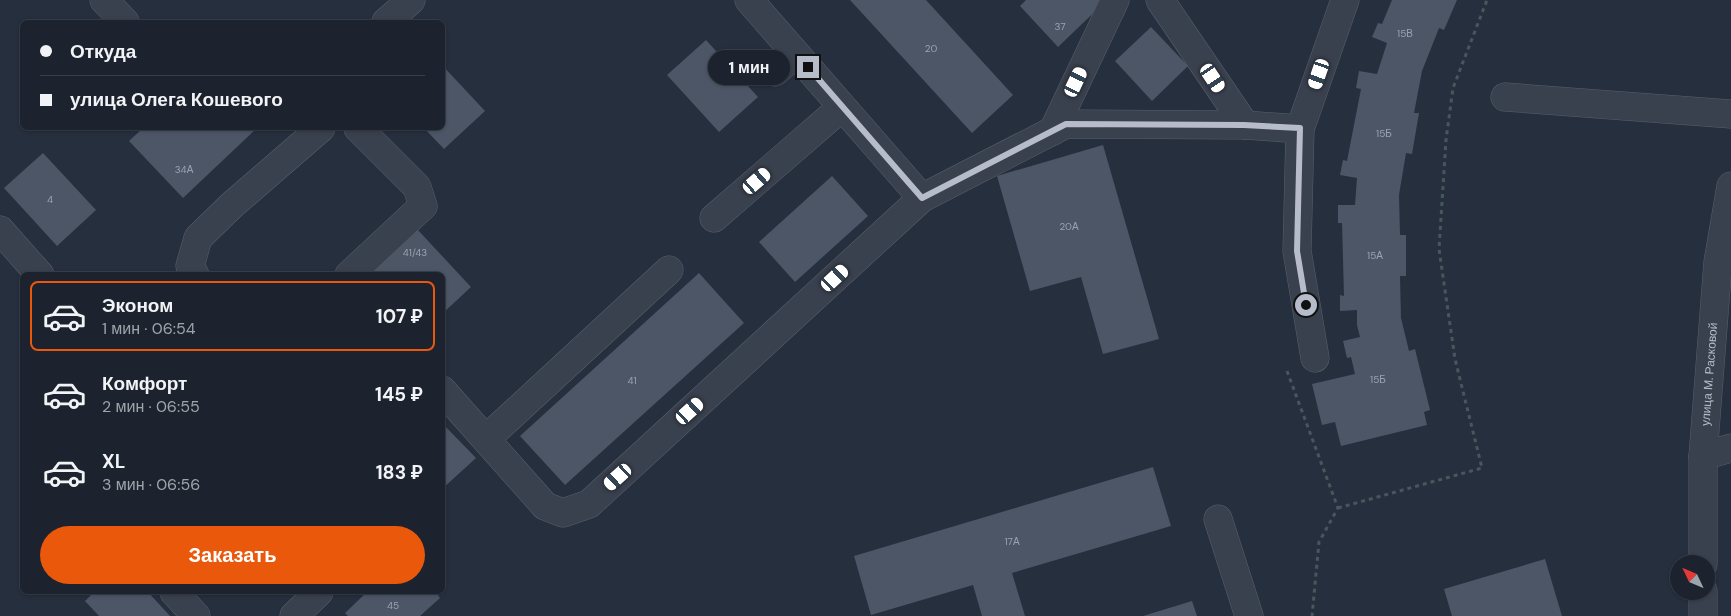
<!DOCTYPE html>
<html lang="ru">
<head>
<meta charset="utf-8">
<style>
  :root { --surface:#1c232e; --page:#292f3a; --text:#f1f3f6; --muted:#a0a4aa; --line:#3a404a; --accent:#ea580c }
  body { margin:0; font-family:"DM Sans",sans-serif; background:var(--page); color:var(--text); height:100vh; display:flex; flex-direction:column; font-size:19px; white-space:nowrap }
  * { box-sizing:border-box; margin:0 }
  p { font-size:16px; color:var(--muted) }
  .icon { flex:none; width:28px; height:28px; fill:none; stroke:currentColor; stroke-width:2; stroke-linecap:round; stroke-linejoin:round }
  .map { position:relative; flex:1; overflow:hidden }
  .drawer { position:absolute; left:20px; top:272px; width:425px; height:322px; display:flex; flex-direction:column; background:var(--surface); border-radius:8px; box-shadow:0 1px 4px #0004,0 0 0 1px var(--line) }
  .drawer>* { flex:none }
  .banner { position:absolute; left:20px; top:20px; width:425px; height:110px; border-radius:8px; box-shadow:0 1px 4px #0004,0 0 0 1px var(--line); display:grid; align-content:center; height:110px; padding:0 20px; background:var(--surface) }
  .needle { width:32px; rotate:314deg }
  .tools { position:absolute; left:1670px; top:555px; display:grid; gap:10px }
  .tools a { display:grid; place-items:center; width:45px; height:45px; border-radius:50%; background:var(--surface); box-shadow:0 1px 4px #0004,0 0 0 1px var(--line); font-size:25px }
  .end { position:absolute; width:22px; height:22px; margin:-11px; border:6px solid #b6bcc9; background:#111; box-shadow:0 0 0 2px #111 }
  .from { border-radius:50% }
  .bubble { position:absolute; height:35px; border-radius:18px; background:var(--surface); box-shadow:0 1px 4px #0004,0 0 0 1px var(--line); font-size:16px; font-weight:700; line-height:35px; text-align:center }
  .car { position:absolute; width:15px; height:30px; margin:-15px -8px; border-radius:6px; box-shadow:0 0 4px 1px #0007; background:linear-gradient(#fff 24%,#345 0 40%,#fff 0 76%,#345 0 86%,#fff 0) }
  .banner b { display:flex; align-items:center; gap:18px; height:48px; font-size:19px }
  .banner b+b { border-top:1px solid var(--line) }
  .banner i { width:12px; height:12px; background:var(--text) }
  ul { padding:9px 0 0; list-style:none }
  li { display:flex; align-items:center; gap:15px; height:70px; margin:0 10px 8px; padding:0 10px; border:2px solid transparent; border-radius:8px }
  li div { flex:1 }
  li b { display:block; font-size:19px }
  li em { font-style:normal; font-weight:700 }
  li.on { border-color:var(--accent) }
  li>.icon { width:45px; height:45px; stroke-width:1.5 }
  .button { display:flex; gap:10px; margin-top:auto; padding:10px 20px }
  .button a { flex:1; height:58px; border-radius:30px; background:var(--accent); color:#fff; font-size:20px; font-weight:700; line-height:58px; text-align:center }
  .map>svg:first-child { display:block }
  .building { fill:#4c5667 }
  .lines { fill:none; stroke-linecap:round; stroke-linejoin:round }
  .minor-casing { stroke:#585f6c; stroke-width:29 }
  .path { stroke:#46585c; stroke-width:3; stroke-dasharray:4 4; stroke-linecap:butt }
  .minor { stroke:#3a414e; stroke-width:28 }
  .route { stroke:#b6bcc9; stroke-width:6 }
  .labels { text-anchor:middle; dominant-baseline:central; stroke-width:4; stroke-linejoin:round; paint-order:stroke }
  .number-label { font-size:10px; fill:#9ca2b0 }
  .street-label { font-size:12px; fill:#b6bcc9; stroke:#1f2633 }
</style>
</head>
<body>
<div class="map">
<svg width="1731" height="616" viewBox="0 0 1731 616">
  <rect width="100%" height="100%" fill="#262f3e"/>
  <path class="building" d="M850,0h76l87,95 -41,38z
    M1026,0h81l-49,47 -38,-41z
    M1392,0h65l-13,30 -5,-2 -17,43 -8,42h5l-7,41 -6,-1 -7,42 1,40h6v41h-6l1,42 8,33 6,-2 15,61 -6,2 3,13 -86,21 -6,-24 -13,3 -10,-41 43,-10 -4,-17 -4,1 -4,-17 17,-4 -3,-12v-15l-17,1v-16l4,1 -2,-73h-4v-18h17l2,-27 -17,-3 3,-15 4,1 14,-72 -5,-1 3,-17 18,3 10,-31 -15,-6 6,-14 4,1z
    M1151,27l37,39 -36,35 -37,-40z
    M706,40l52,57 -39,35 -52,-57z
    M442,65l43,46 -41,38 -20,-21h18z
    M143,128h114l-74,70 -54,-57z
    M1103,145l56,194 -56,15 -22,-77 -51,14 -33,-115z
    M43,153l53,57 -39,36 -53,-58z
    M832,176l36,40 -73,66 -36,-40z
    M417,229l54,58 -29,27v-39h-75z
    M699,273l45,50 -179,162 -45,-49z
    M442,423l34,35 -34,31z
    M1153,467l18,59 -159,47 13,43h-43l-9,-31 -102,30 -17,-59z
    M1545,559l17,57h-110l-8,-27z
    M94,592h54l22,24h-71l-14,-15z
    M367,592h69l4,6 -20,18h-72l-3,-3z
    M1192,601l5,15h-54z"/>
  <g class="lines">
    <g class="minor-casing">
      <g id="minor">
        <path d="M104,0l21,22"/>
        <path d="M749,0l173,198"/>
        <path d="M1160,0l85,125"/>
        <path d="M386,22l25,-22"/>
        <path d="M775,72l21,-18"/>
        <path d="M1505,97l226,17"/>
        <path d="M1053,131l62,-131"/>
        <path d="M714,218l128,-111"/>
        <path d="M0,230l40,45"/>
        <path d="M195,275l-5,-9 8,-28 34,-33 89,-77"/>
        <path d="M349,275l74,-69 -6,-19 -59,-59"/>
        <path d="M1315,358l-18,-107 3,-122 45,-129"/>
        <path d="M442,390l103,116 18,7 26,-9 333,-306 144,-74 179,1 55,4"/>
        <path d="M486,439l183,-169"/>
        <path d="M1703,456l28,-8"/>
        <path d="M1218,519l31,97"/>
        <path id="s1" d="M1703,564v-108l15,-194 13,-76"/>
        <path d="M174,592l22,24"/>
        <path d="M294,616l25,-24"/>
        <path d="M1703,616v-25"/>
      </g>
    </g>
    <path class="path" d="M1287,371l51,137 -19,34 -7,74
      M1338,508l144,-40 -27,-109 -16,-110 7,-109 7,-52 34,-88"/>
    <use href="#minor" class="minor"/>
  </g>
  <g class="lines">
    <path class="route" d="M808,67l114,131 144,-74 178,1 56,3 -3,123 9,54"/>
  </g>
  <g class="labels">
    <g class="number-label">
      <text x="1060" y="26">37</text>
      <text x="1405" y="33">15В</text>
      <text x="931" y="48">20</text>
      <text x="1384" y="133">15Б</text>
      <text x="184" y="169">34А</text>
      <text x="50" y="199">4</text>
      <text x="1069" y="226">20А</text>
      <text x="415" y="252">41/43</text>
      <text x="1375" y="255">15А</text>
      <text x="1378" y="379">15Б</text>
      <text x="632" y="380">41</text>
      <text x="1012" y="541">17А</text>
      <text x="393" y="605">45</text>
    </g>
    <g class="street-label">
      <text stroke="none"><textPath href="#s1" startOffset="190">улица М. Расковой</textPath></text>
    </g>
  </g>
</svg>
<div class="tools">
<a><svg class="needle" viewBox="-14 -14 28 28"><path d="M0-13l5 13h-10z" fill="#e53935"/><path d="M0 13l5-13h-10z" fill="#a0a4aa"/></svg></a>
</div>
<i class="end from" style="left:1306px;top:305px"></i>
<i class="end" style="left:808px;top:67px"></i>
<div class="bubble" style="left:708px;top:50px;width:82px">1 мин</div>
<i class="car" style="left:1319px;top:74px;rotate:199deg"></i>
<i class="car" style="left:1213px;top:78px;rotate:146deg"></i>
<i class="car" style="left:1076px;top:82px;rotate:25deg"></i>
<i class="car" style="left:757px;top:181px;rotate:49deg"></i>
<i class="car" style="left:835px;top:278px;rotate:47deg"></i>
<i class="car" style="left:690px;top:411px;rotate:48deg"></i>
<i class="car" style="left:618px;top:477px;rotate:228deg"></i>
<div class="banner">
<b><i class="from"></i>Откуда</b>
<b><i></i>улица Олега Кошевого</b>
</div>
<section class="drawer">
<ul>
<li class="on"><svg class="icon" aria-label="car" viewBox="0 0 24 24"><path d="M5 17H2v-5l4-1 3-4h7l3 4 3 1v5h-3M9 17h6M6 11h13"/><circle cx="7" cy="17" r="2"/><circle cx="17" cy="17" r="2"/></svg><div><b>Эконом</b><p>1 мин · 06:54</p></div><em>107 ₽</em></li>
<li><svg class="icon" aria-label="car" viewBox="0 0 24 24"><path d="M5 17H2v-5l4-1 3-4h7l3 4 3 1v5h-3M9 17h6M6 11h13"/><circle cx="7" cy="17" r="2"/><circle cx="17" cy="17" r="2"/></svg><div><b>Комфорт</b><p>2 мин · 06:55</p></div><em>145 ₽</em></li>
<li><svg class="icon" aria-label="car" viewBox="0 0 24 24"><path d="M5 17H2v-5l4-1 3-4h7l3 4 3 1v5h-3M9 17h6M6 11h13"/><circle cx="7" cy="17" r="2"/><circle cx="17" cy="17" r="2"/></svg><div><b>XL</b><p>3 мин · 06:56</p></div><em>183 ₽</em></li>
</ul>
<div class="button"><a>Заказать</a></div>
</section>
</div>
</body>
</html>
